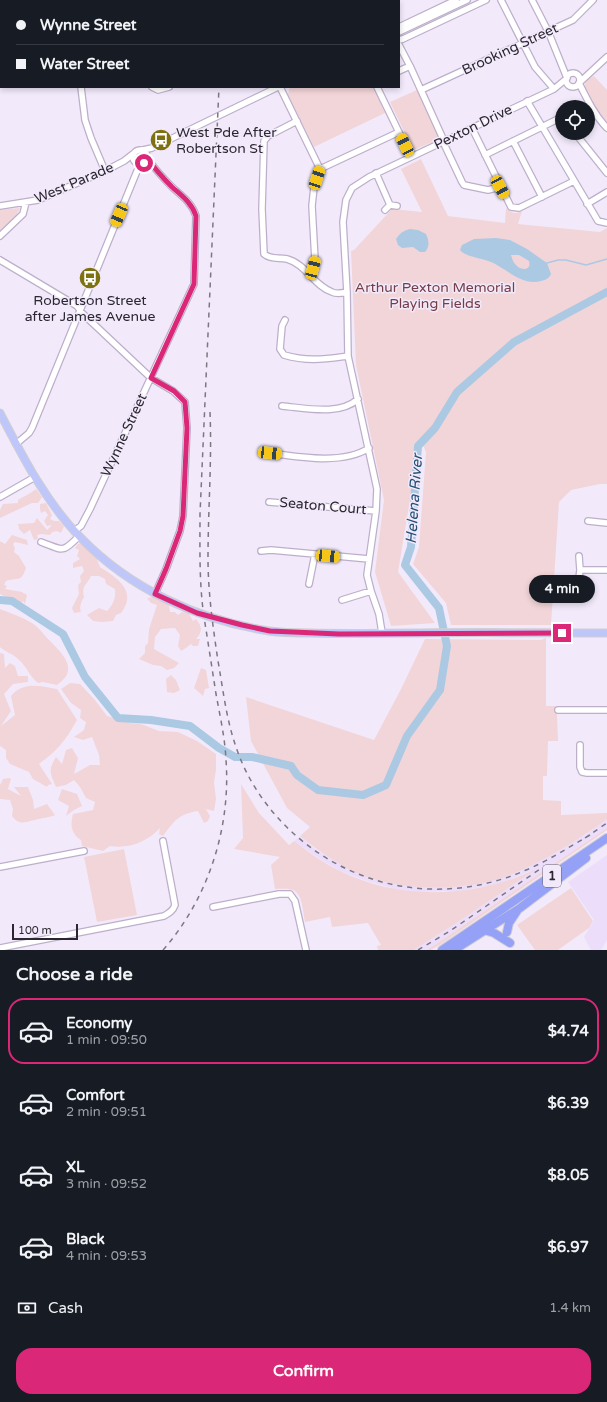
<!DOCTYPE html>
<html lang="en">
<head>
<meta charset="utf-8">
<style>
  :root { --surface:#171b24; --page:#20242c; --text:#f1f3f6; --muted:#9ea1a6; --line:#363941; --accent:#db2777 }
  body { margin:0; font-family:"Varela Round",sans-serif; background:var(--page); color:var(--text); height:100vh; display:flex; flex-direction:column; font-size:15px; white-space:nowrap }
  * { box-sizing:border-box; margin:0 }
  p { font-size:13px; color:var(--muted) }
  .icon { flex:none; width:22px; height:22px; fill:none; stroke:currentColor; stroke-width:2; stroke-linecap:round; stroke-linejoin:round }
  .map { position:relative; height:950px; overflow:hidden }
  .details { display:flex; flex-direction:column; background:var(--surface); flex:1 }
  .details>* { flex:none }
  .hud { position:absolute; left:0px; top:0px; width:400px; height:88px; box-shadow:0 2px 6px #0003; display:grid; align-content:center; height:88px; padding:0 16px; background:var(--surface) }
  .fabs { position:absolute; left:555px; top:100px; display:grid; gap:8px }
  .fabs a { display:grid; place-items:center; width:40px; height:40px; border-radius:50%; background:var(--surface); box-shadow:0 2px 6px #0003; font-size:20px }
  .scale { position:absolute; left:12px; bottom:10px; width:66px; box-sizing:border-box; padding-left:4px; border:2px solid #2b2630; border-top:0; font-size:11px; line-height:14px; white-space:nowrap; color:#2b2630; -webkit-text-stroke:3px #f2eafb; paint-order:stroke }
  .end { position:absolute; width:18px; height:18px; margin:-9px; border:5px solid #db2777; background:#fff; box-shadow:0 0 0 2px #fff }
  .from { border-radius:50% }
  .bubble { position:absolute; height:28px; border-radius:14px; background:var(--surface); box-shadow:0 2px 6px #0003; font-size:13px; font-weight:700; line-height:28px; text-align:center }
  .car { position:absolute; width:12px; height:24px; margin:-12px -6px; border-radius:5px; box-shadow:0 0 3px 1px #0007; background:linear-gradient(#f5c518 24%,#345 0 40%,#f5c518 0 76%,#345 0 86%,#f5c518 0) }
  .hud b { display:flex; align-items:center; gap:14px; height:38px; font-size:15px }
  .hud b+b { border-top:1px solid var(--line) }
  .hud i { width:10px; height:10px; background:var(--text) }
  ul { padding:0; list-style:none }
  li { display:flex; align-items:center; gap:12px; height:66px; margin:0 8px 6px; padding:0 8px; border:2px solid transparent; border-radius:16px }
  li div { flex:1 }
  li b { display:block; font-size:15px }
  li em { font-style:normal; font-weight:700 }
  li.selected { border-color:var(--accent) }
  li>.icon { width:36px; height:36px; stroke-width:1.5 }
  h2 { padding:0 16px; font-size:18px; line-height:48px }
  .pay { display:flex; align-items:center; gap:10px; height:44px; padding:0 16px; font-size:15px }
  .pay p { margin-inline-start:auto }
  .button { display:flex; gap:8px; margin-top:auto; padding:8px 16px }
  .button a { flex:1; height:46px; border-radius:16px; background:var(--accent); color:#fff; font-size:16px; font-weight:700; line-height:46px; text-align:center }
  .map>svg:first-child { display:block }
  .built { fill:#ecdefa }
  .green { fill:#f2d5d8 }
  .water { fill:#acc9e3; fill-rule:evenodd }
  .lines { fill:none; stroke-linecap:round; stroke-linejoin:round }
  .stream { stroke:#acc9e3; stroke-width:1.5 }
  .river { stroke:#acc9e3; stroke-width:8 }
  .minor-casing { stroke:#bdafca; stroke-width:8 }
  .major-casing { stroke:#d0cfd1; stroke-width:9 }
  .highway-casing { stroke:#d0cfd1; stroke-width:10 }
  .minor { stroke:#fff; stroke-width:5.5 }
  .major { stroke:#bfc7fa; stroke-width:7 }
  .highway { stroke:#95a1f7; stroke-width:8 }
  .rail { stroke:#7d7683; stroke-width:1.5; stroke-dasharray:5 5; stroke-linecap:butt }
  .route { stroke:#db2777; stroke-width:5 }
  .labels { text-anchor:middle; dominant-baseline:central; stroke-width:3; stroke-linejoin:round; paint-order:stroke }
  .shield { fill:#f2eafb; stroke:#67616d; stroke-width:1 }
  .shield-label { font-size:13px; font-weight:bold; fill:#2b2630 }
  .street-label { font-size:14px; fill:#2b2630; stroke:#f2eafb }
  .poi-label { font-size:14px; fill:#2b2630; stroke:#f2eafb; text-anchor:start }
  .park-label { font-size:14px; fill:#753d47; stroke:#f2eafb }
  .water-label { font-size:15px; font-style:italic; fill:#255176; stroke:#f2eafb }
</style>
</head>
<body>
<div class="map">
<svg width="607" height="950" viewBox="0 0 607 950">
  <rect width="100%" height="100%" fill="#f2eafb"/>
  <path class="built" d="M607,819v9l-180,122h-13l47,-30 72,-50 -35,14 -39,7 -43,1 -21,-3 -31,-9 -24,-9 -17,-10 -29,-20 6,-5 15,13 36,21 62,16 39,1 37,-6 69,-30 28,-17z
    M607,855v85l-6,10h-10l-7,-13 10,-17 -26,-38z"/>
  <path class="green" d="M594,76l13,14v35c-6,-7 -24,-31 -22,-41 1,-4 5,-6 9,-8z
    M292,87h81l12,26 -71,34 -26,-52 1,-6z
    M417,90l21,43 -1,7 -21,9 -4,-1 -22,-46z
    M421,159l27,57 57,7 1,-15c6,6 9,6 16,3l-4,13 82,8 7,-4v256h-7l-29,6 -12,12 -8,123h-100l-5,-22 -33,-39 6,-17 7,-95 -6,-13 -22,133 37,51 -44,3 -16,-54 9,-72 -28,-135 -5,-114 3,-1 38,-41 30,3 -21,-43z
    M20,208l-6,12 -14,14v-24z
    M36,489l6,8 -4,6h-6l-32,15v-8l3,-6 15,-1v-3c6,-4 12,-6 18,-11z
    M46,503l6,12 -2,4 4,2h5l5,5 -3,7 -4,-2 -5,1 -2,3 -8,-1 -5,1 1,4 -4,1 -4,-10 -6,4 -5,-5 -1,-5 16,-1 3,-5 10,12 5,-5 -5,1 -3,-5 4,-6 -3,-4 -4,2 -1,-4v-5z
    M12,535l15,5 1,5 -13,-3 -2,2 2,4 -1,4 5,4 7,12c-5,15 -8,9 -20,13l-2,4 3,1 -2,3 17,3 5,3 -2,9 -2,-3 -2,2c-7,-4 -15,-5 -21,-9v-53l5,3z
    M82,543l14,14 4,10c17,11 38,24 21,46l-5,2 -3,6 -11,1 -9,-1 -6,-6 12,-7 8,3c6,-6 9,-13 8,-22l-9,-5 -1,-5 -6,-3h-8c-4,9 -10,10 -7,21 -3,5 -5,10 -3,15l-7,1 -2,-5 7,-14 -1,-9 3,-3 -1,-6 4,-5 -2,-5 -9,2v-5l7,-4 -3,-3 2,-6 -4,-2 3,-4z
    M153,597l16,8 1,7h5l3,3 4,-3 7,2 4,7 3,-2c6,7 7,13 0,20h4l-2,7h-5l-2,-2 -5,4 -5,3 -3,-5 2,-11 -5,-7 -14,1 -6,8 -1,12 25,14 -5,5 -7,2 -6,-4 -8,-1 -14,-6 6,-6v-7l3,-3 1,-14 8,-24 -6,-2 -4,-5z
    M0,609c10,4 22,8 32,14 5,3 11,10 15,15 14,14 34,31 10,47l-14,-3 -5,1c-8,-6 -11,-16 -19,-23 -5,-6 -14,-8 -19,-13z
    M546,638v68h9l2,8 1,27h-10l-1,35h-4v24l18,1v14l46,-2v6c-30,22 -63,42 -97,56 -46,18 -115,17 -160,-5 -18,-10 -34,-21 -50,-34l10,-9 -23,-19 -36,-67 -5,-44 128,43 26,-49 25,-52 116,1z
    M0,653l4,1 1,14 5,-5 5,3 3,10h10v6l-15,2 -9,10 7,17 -10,15 14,-11 -4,-19c12,-15 29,-10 46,-7l20,31c-12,21 -18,29 -38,44l13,20 -4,1 -1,2 -14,-8 -4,-7 -19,-8 -4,-6v-8l-6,-4z
    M201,668l5,2 3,18 -4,1 -2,7 -9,-8z
    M171,675l5,5 4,10 -6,3 -7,-1 -1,-13z
    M70,683l10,1 15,16 12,16 24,7 10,1 18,7 19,1 19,9 19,13v16l-2,12 2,17 -2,12 -8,-2 4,7 -2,5 -4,2 -6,-12c-19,3 -24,10 -35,25l-4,-2 1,-6c-13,14 -31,21 -50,18l-7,5 -21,-5 -1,-6c-10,-6 -11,-15 -8,-26l20,-4 2,-8 -9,-4 -6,-11 -6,-7 -8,5 -10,2c-6,-13 -8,-17 0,-30l6,7 4,-14 6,-2 6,10 -4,16 16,-9h10l-1,-10 -7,-18 -9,3 -9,-3 10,-7 2,-8 -6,-4 1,-8 -10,-7 -10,-14z
    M9,778l2,1 -3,10 13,7 -7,-9h14l5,13 1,9 13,-5 8,11c-7,3 -13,3 -20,5 -11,2 -15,6 -23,-4l1,-7 -3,-9 -10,-1v-14l3,-6z
    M241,784l18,29 30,32 5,-4c15,11 29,22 46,30 61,30 135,27 196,-2l-75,51 -47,30h-36l-1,-4 4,-1 -13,-22 -36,4 -2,-10 -25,5c-2,-9 -2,-25 -10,-31 -5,-3 -14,-2 -20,-2l-4,-24 9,-8 -46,-8 9,-11z
    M62,789l15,5 5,12 -8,4 -8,6 3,-10 -11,-6z
    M607,828v2l-166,114 -10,6h-4z
    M124,849l13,66 -40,7 -13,-65z
    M571,888l22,33 -4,7 -31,22h-23l-18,-25z"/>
  <path class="water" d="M410,229l8,1 8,4c3,7 4,12 -1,18h-5l-7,-5 -11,1 -4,-3 -2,-6c4,-6 7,-8 14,-10z
    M496,238l14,2 17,9 20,14 4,11c-2,4 -5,6 -10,7 -19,5 -34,-12 -50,-19 -9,-4 -26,-5 -31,-12l2,-5 12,-6zM511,255h8l10,6c3,10 -9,10 -14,3 -2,-2 -3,-6 -4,-9z"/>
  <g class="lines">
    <path class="stream" d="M547,263l11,-3h8l20,5 21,-6"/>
    <path class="river" d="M0,600l12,1 51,33 22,43 33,41 33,2 39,6 29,22 16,9h17l39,9 6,9 21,15 45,5 23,-10 21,-49 33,-46 7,-44 -8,-38 -34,-43 6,-18 7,-101 17,-18 22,-36 57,-50 93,-50"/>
    <g class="minor-casing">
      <path id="minor" d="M319,0l2,1
        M501,0l34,67 19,22
        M532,0l16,31 19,47
        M175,1v-1
        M341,1l1,-1
        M399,27l57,-27
        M399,32l68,-32
        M399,40l4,-1 83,-39
        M399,45l11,21 34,75 1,5 17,36 2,3 24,5 12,-3
        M399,71l11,-5
        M566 80a7 7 0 1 1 14 0a7 7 0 1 1-14 0Z
        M580,82l27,-25
        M579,83c8,16 16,33 28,45
        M81,87l4,33 6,18 14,33
        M152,87l6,3 11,-3
        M280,87l40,82 -6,18 -2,19 3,54 -4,16
        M377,87l34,70
        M421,90l152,-70 20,-20
        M527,101l71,120 9,2
        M583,107l7,-3
        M297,121l-29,15 -4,5 -2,68 2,45c7,6 15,3 23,5 19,5 27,27 45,33 4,2 11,1 15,0
        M472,128l39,79 8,1 55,-27
        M575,133l32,40
        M513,141l29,56
        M133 157a7 7 0 1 1 14 0a7 7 0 1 1-14 0Z
        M143,150l9,-2 126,-61
        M485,155l77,-38
        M320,169l79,-37
        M376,173l14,32
        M587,204l20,-12
        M390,205l7,1
        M0,206l38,-6 67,-29 19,-10 9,-7
        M385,210l5,-5
        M0,236l23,-22 3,-12
        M0,260l77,46 5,7 69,65 22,13 12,11 2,26 -4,88 -3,15 -14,38 -11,25
        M285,320l-3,6 -2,23 4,6c24,7 41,4 64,1l29,133 -1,22 -9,64 4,16 8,23 3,19
        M348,356l-1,-64 -4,-70 3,-22 6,-12 17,-11 185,-88 12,-10
        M282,406c23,2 58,10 76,-7
        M16,444l13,-11 3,-5 105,-257 5,-7
        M270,453c29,4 73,12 99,-5
        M0,497l35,-20
        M269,502l107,9
        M588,521l19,2
        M74,531l7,-5 9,-17 104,-225 2,-68c-4,-13 -14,-20 -24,-29 -9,-9 -17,-18 -25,-29
        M41,542c22,8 21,12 38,-6
        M261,551l10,-1 98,9
        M580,570h27
        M309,584l6,-30
        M578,585l2,-15 -1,-14
        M342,600l29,-9
        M558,710h49
        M580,745v22l2,5 5,1h20
        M0,867l84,-16
        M213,907l66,-13h11l5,7 11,49
        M0,948l164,-32c5,-3 9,-5 11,-11l-12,-64"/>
    </g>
    <g class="major-casing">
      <path id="major" d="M0,413c23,44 45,88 80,124 50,52 118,83 189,94 14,2 28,2 42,2 36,1 73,0 109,0 63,-1 125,0 187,0"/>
    </g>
    <g class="highway-casing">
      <path id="highway" d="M484,930l10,3 16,10
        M507,932l2,-9 8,-12
        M442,950l165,-112
        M454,950l66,-42 66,-50"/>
    </g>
    <use href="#minor" class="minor"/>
    <use href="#major" class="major"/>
    <use href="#highway" class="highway"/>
    <path class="rail" d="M226,1v-1
      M210,412c2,49 -2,98 -2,146 0,35 5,69 10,103 5,28 8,56 17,83 19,60 68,109 126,131 53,21 114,18 165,-5 22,-9 43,-23 64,-35
      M585,838l22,-15
      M163,950c45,-51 68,-122 63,-190 -1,-22 -6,-44 -10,-66 -4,-26 -8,-52 -12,-77 -5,-34 -4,-69 -4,-103l19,-427
      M418,950l32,-19 93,-64"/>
  </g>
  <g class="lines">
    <path class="route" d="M144,163l3,-5c8,11 16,20 25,29 10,9 20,16 24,29l-2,68 -43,94 23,13 11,11 2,26 -4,88 -3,15 -14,38 -11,25 42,19 45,12 28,6 69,3 223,-1"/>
  </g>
  <defs>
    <g id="bus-disc" transform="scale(1.15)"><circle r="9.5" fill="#7d7111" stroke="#f2eafb"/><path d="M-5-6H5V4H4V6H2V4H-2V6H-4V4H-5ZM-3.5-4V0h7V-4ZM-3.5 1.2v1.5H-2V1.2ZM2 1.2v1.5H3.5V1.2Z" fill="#fff"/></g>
  </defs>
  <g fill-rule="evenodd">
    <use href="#bus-disc" x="161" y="140"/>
    <use href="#bus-disc" x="90" y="278"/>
  </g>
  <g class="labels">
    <rect class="shield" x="543" y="865" width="18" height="22" rx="3"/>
    <g class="shield-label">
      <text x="552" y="876">1</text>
    </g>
    <g class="street-label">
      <text transform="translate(510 49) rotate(-25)">Brooking Street</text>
      <text transform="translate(473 127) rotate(-26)">Pexton Drive</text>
      <text transform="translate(74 183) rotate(-23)">West Parade</text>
      <text transform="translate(124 435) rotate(-65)">Wynne Street</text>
      <text transform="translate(323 506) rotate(5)">Seaton Court</text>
    </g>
    <g class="poi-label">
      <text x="176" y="132">West Pde After<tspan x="176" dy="16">Robertson St</tspan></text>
      <text x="90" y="300" text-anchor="middle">Robertson Street<tspan x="90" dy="16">after James Avenue</tspan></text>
    </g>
    <g class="park-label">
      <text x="435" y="287">Arthur Pexton Memorial<tspan x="435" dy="16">Playing Fields</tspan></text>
    </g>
    <g class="water-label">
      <text transform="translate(414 499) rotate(-86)">Helena River</text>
    </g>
  </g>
</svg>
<div class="fabs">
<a><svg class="icon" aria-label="locate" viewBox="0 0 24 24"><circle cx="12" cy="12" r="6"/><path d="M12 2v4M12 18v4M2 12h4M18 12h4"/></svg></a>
</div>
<div class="scale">100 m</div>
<i class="end from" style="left:144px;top:163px"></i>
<i class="end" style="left:562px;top:633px"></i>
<div class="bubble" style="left:529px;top:575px;width:66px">4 min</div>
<i class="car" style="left:405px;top:145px;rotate:334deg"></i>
<i class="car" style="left:317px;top:178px;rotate:18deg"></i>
<i class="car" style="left:500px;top:187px;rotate:152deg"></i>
<i class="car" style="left:119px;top:215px;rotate:203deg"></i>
<i class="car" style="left:313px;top:268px;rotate:15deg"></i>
<i class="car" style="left:270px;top:453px;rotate:96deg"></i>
<i class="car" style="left:328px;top:556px;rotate:95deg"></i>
<div class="hud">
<b><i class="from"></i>Wynne Street</b>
<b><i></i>Water Street</b>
</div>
</div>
<section class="details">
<h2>Choose a ride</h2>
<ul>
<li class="selected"><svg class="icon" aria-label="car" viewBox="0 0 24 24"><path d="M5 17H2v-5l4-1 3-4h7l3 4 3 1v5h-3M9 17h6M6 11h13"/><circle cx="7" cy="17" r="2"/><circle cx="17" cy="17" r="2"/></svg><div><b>Economy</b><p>1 min · 09:50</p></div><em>$4.74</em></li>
<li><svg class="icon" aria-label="car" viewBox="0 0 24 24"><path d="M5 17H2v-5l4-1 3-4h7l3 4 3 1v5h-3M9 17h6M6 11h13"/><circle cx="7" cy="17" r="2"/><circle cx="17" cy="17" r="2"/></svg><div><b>Comfort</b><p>2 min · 09:51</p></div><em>$6.39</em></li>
<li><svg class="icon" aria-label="car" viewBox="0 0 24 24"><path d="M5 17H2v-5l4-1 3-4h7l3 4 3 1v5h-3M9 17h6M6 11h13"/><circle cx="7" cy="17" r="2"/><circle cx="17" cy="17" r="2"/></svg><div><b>XL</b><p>3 min · 09:52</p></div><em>$8.05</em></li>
<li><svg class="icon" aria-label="car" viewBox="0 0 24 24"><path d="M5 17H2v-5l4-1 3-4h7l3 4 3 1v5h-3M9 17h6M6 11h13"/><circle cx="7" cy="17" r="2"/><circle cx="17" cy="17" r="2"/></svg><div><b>Black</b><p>4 min · 09:53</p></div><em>$6.97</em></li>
</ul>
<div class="pay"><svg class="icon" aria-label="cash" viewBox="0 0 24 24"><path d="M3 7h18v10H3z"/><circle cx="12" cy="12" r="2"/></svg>Cash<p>1.4 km</p></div>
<div class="button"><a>Confirm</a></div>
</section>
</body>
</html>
